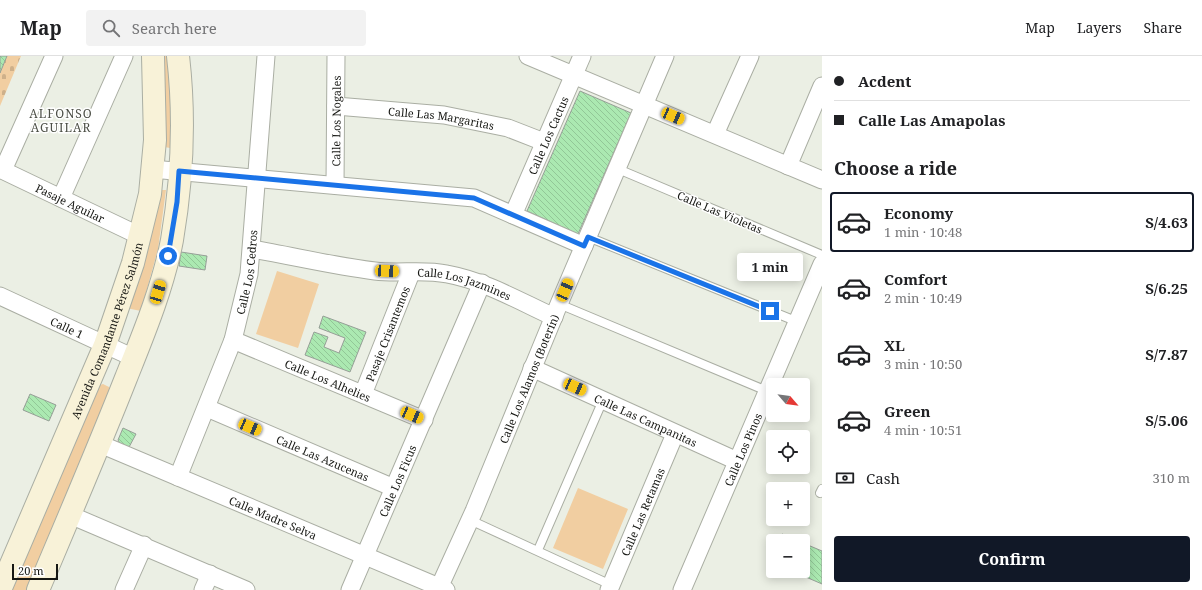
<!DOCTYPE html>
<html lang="en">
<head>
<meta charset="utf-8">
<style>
  :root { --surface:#fff; --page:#f2f2f2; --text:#202124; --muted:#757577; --line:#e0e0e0; --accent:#111827 }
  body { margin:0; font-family:"Noto Serif",serif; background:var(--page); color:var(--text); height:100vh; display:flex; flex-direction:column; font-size:15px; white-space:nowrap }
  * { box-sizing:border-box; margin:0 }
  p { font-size:13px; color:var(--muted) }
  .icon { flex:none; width:22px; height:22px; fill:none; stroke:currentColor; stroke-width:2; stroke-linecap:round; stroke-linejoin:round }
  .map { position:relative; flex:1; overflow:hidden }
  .panel { display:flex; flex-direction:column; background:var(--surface); width:380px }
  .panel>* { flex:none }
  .guide { display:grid; align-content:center; height:88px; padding:0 12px; background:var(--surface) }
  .needle { width:26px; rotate:118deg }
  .fabs { position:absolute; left:766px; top:322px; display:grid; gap:8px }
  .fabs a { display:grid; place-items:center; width:44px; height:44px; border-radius:4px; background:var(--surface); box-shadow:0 2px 10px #0003; font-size:20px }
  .scale { position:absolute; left:12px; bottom:10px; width:46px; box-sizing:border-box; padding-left:4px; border:2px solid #161713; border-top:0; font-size:11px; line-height:14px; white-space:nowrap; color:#161713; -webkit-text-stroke:3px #fff; paint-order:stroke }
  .end { position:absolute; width:18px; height:18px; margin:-9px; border:5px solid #1a73e8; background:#fff; box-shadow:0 0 0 2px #fff }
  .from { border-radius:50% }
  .bubble { position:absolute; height:28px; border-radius:4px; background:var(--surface); box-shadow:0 2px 10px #0003; font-size:13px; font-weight:700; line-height:28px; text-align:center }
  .car { position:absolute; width:12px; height:24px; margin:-12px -6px; border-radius:5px; box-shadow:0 0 3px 1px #0007; background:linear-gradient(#f5c518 24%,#345 0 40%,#f5c518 0 76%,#345 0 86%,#f5c518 0) }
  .guide b { display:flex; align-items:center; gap:14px; height:38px; font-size:15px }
  .guide b+b { border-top:1px solid var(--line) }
  .guide i { width:10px; height:10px; background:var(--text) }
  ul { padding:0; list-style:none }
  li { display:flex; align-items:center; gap:12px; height:60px; margin:0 8px 6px; padding:0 4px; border:2px solid transparent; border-radius:4px }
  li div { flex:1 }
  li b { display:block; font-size:15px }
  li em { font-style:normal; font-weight:700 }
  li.active { border-color:var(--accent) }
  li>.icon { width:36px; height:36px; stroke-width:1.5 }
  h2 { padding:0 12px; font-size:18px; line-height:48px }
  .pay { display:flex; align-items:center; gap:10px; height:44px; padding:0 12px; font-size:15px }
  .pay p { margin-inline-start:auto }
  .primary-button { display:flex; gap:8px; margin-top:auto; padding:8px 12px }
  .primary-button a { flex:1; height:46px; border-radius:4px; background:var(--accent); color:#fff; font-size:16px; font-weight:700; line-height:46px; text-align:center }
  header { display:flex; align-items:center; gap:24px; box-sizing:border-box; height:56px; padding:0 20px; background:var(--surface); border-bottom:1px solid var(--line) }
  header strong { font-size:19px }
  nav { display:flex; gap:22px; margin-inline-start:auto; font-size:14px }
  .search { width:280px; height:36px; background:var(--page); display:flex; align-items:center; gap:10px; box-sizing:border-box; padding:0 14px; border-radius:4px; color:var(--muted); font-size:15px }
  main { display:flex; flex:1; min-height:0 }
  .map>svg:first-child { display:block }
  .grass { fill:#f1cea1 }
  .cemetery { fill:url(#cemetery-stones) }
  .building { fill:url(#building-back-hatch); stroke:#969f97 }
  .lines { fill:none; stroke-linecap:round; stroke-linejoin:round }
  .lane-casing { stroke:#aaaea3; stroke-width:10 }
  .street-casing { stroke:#aaaea3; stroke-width:19 }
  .secondary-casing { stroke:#aaaea3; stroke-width:24 }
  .lane { stroke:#fff; stroke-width:8 }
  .street { stroke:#fff; stroke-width:17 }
  .secondary { stroke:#f8f2d8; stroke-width:22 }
  .route { stroke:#1a73e8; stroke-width:5 }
  .labels { text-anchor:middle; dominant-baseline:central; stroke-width:3; stroke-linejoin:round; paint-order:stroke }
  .street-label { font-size:11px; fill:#161713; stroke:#fff }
  .neighbourhood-label { font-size:12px; letter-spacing:1px; fill:#4d5047; stroke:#fff }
</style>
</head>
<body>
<header>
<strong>Map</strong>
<div class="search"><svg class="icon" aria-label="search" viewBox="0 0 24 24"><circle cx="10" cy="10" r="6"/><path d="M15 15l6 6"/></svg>Search here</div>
<nav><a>Map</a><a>Layers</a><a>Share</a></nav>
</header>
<main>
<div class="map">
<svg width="822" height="534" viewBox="0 0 822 534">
  <defs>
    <pattern id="cemetery-stones" width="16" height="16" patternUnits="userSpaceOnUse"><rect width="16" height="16" fill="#f1cea1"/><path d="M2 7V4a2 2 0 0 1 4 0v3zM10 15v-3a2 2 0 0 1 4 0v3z" fill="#ceb08a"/></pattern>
    <pattern id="building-back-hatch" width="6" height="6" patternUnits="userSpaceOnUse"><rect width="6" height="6" fill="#abe9b1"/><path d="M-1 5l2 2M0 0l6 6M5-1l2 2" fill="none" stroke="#92c797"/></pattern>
  </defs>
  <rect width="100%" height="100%" fill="#ebefe4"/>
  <path class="grass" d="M156,0h14l2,24 -2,68 -11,-2z
    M154,134h12l-8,59 -17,62 -15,-3z
    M277,215l42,13 -21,64 -42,-14z
    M103,328l6,3 3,5 -84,198h-18l87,-204z
    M578,432l50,21 -25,60 -50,-21z"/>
  <path class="cemetery" d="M0,0h21l-21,50z"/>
  <path class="building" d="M0,0h7l-7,17z
    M580,35l51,22 -53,121 -51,-23z
    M181,196l26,4 -2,14 -26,-4z
    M323,260l43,16 -16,40 -45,-17 9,-23 14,5 -4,10 15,6 6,-15 -26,-10z
    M30,338l26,11 -7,16 -26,-11z
    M123,372l13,6 -8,15 -7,-3 -3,-6z
    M782,478l17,7h-20z
    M803,487l19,8v33l-30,-13h11z"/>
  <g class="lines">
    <g class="lane-casing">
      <path id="lane" d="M618,113l204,86
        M588,181l210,85
        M559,248l208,87
        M820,437l2,-4
        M470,464l141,65
        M538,494l65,-150"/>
    </g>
    <g class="street-casing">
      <g id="street">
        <path d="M528,0l294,124"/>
        <path id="s1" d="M336,50l108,9 64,13 36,14"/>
        <path d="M715,78l35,-78"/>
        <path d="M788,110l34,-80"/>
        <path id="s2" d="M0,113l140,67"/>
        <path d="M152,113l322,29 110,48"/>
        <path d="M3,114l51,-114"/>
        <path id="s3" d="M335,129l1,-129"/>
        <path d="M61,142l63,-142"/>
        <path id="s4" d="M513,159l69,-159"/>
        <path id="s5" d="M252,193c41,7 82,17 123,22 24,3 48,-2 72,3 38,7 72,27 107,43"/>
        <path id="s6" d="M0,240l134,62"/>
        <path id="s7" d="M233,284l191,80"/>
        <path id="s8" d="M532,312l205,93"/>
        <path id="s9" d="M363,338l48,-121"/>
        <path id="s10" d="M207,352l187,80"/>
        <path id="s11" d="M100,388l346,146"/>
        <path id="s12" d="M178,421l55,-137 16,-66 17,-218"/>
        <path d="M70,459l176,75"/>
        <path d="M124,534l20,-45"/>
        <path d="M203,534l7,-16"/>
        <path id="s13" d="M350,534l132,-307"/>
        <path id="s14" d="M438,534l36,-79 85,-207 106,-248"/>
        <path id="s15" d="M609,534l66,-156"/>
        <path id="s16" d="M682,534l140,-326"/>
      </g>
    </g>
    <g class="secondary-casing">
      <g id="secondary">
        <path id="s17" d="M0,534l105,-245 28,-82 17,-69 5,-54 -2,-84"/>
        <path d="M38,534c30,-71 60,-141 88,-212 18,-45 37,-91 46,-138 10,-59 13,-124 6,-184"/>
      </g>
    </g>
    <use href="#lane" class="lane"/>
    <use href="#street" class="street"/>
    <use href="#secondary" class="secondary"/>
  </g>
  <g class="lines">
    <path class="route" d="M168,200l9,-54 2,-31 295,27 110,48 4,-9 182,74"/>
  </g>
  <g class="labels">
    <g class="street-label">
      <text stroke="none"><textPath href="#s1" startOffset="106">Calle Las Margaritas</textPath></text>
      <text stroke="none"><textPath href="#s3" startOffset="64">Calle Los Nogales</textPath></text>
      <text stroke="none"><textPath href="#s4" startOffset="87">Calle Los Cactus</textPath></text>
      <text stroke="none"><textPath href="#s2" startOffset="78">Pasaje Aguilar</textPath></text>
      <text transform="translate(720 156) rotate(23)">Calle Las Violetas</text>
      <text stroke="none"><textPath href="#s12" startOffset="217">Calle Los Cedros</textPath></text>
      <text stroke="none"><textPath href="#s5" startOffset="216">Calle Los Jazmines</textPath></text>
      <text stroke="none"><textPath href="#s6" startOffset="74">Calle 1</textPath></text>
      <text stroke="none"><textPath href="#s17" startOffset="281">Avenida Comandante Pérez Salmón</textPath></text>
      <text stroke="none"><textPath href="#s9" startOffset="65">Pasaje Crisantemos</textPath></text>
      <text stroke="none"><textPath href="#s14" startOffset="230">Calle Los Alamos (Boterín)</textPath></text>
      <text stroke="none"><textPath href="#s7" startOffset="103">Calle Los Alhelies</textPath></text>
      <text stroke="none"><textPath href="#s8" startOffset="125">Calle Las Campanitas</textPath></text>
      <text stroke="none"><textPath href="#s16" startOffset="153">Calle Los Pinos</textPath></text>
      <text stroke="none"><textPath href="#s10" startOffset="126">Calle Las Azucenas</textPath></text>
      <text stroke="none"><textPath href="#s13" startOffset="119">Calle Los Ficus</textPath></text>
      <text stroke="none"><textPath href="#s15" startOffset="85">Calle Las Retamas</textPath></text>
      <text stroke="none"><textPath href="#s11" startOffset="188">Calle Madre Selva</textPath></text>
    </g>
    <g class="neighbourhood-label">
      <text x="61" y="57">ALFONSO<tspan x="61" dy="14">AGUILAR</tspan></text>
    </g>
  </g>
</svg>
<div class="fabs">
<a><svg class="needle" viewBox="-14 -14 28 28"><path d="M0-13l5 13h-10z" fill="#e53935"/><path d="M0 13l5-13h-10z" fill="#757577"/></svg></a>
<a><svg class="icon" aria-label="locate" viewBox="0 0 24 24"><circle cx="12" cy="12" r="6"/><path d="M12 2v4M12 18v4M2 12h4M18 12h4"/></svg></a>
<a>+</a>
<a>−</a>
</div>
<div class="scale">20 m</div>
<i class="end from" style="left:168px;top:200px"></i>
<i class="end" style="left:770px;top:255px"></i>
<div class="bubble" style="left:737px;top:197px;width:66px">1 min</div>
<i class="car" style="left:673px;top:60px;rotate:113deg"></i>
<i class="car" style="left:387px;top:215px;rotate:93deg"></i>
<i class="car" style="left:565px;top:234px;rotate:23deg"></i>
<i class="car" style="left:158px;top:236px;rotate:17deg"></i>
<i class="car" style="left:575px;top:331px;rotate:114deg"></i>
<i class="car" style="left:412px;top:359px;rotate:113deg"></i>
<i class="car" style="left:250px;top:371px;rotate:113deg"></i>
</div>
<section class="panel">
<div class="guide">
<b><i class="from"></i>Acdent</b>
<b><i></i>Calle Las Amapolas</b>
</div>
<h2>Choose a ride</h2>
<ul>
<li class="active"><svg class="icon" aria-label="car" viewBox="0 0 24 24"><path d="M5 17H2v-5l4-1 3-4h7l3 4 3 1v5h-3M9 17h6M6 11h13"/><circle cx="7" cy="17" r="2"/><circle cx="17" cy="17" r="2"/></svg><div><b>Economy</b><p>1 min · 10:48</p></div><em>S/4.63</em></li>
<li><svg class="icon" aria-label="car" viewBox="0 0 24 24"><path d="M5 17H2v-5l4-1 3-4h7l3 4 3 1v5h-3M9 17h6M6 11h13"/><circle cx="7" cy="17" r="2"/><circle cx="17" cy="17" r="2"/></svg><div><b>Comfort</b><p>2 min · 10:49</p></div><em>S/6.25</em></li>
<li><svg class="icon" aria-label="car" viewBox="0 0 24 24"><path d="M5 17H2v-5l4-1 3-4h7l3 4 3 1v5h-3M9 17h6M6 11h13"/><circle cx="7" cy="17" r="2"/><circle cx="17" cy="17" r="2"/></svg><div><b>XL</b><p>3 min · 10:50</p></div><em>S/7.87</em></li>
<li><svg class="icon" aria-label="car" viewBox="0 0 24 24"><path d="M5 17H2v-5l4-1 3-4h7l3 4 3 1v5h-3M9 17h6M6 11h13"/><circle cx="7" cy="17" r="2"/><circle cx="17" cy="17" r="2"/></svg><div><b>Green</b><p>4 min · 10:51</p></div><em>S/5.06</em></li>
</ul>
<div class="pay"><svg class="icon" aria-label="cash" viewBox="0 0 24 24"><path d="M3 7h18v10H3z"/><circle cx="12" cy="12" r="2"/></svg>Cash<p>310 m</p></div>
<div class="primary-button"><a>Confirm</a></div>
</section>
</main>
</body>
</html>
